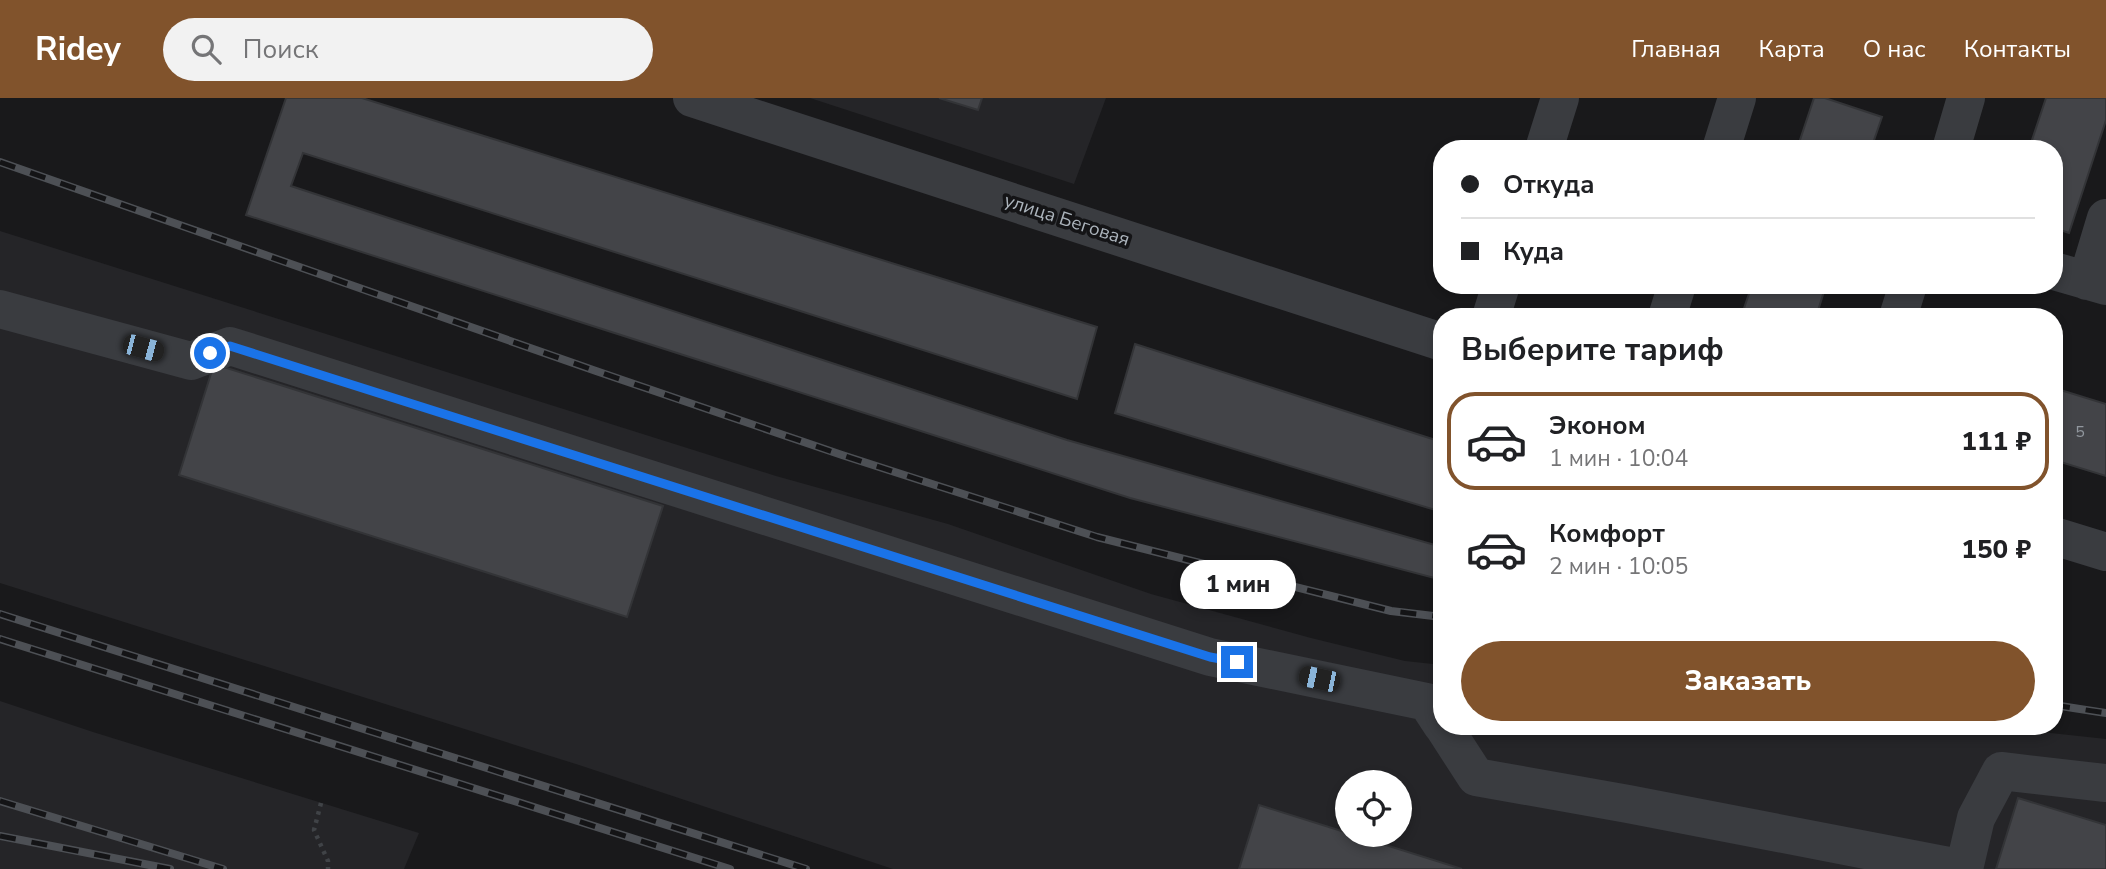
<!DOCTYPE html>
<html lang="ru">
<head>
<meta charset="utf-8">
<style>
  :root { --surface:#fff; --page:#f2f2f2; --text:#202124; --muted:#757577; --line:#e0e0e0; --accent:#81532c }
  body { margin:0; font-family:"Nunito Sans",sans-serif; background:var(--page); color:var(--text); height:100vh; display:flex; flex-direction:column; font-size:26px; white-space:nowrap }
  * { box-sizing:border-box; margin:0 }
  p { font-size:23px; color:var(--muted) }
  .icon { flex:none; width:38px; height:38px; fill:none; stroke:currentColor; stroke-width:2; stroke-linecap:round; stroke-linejoin:round }
  .map { position:relative; flex:1; overflow:hidden }
  .details { position:absolute; left:1433px; top:210px; width:630px; height:427px; display:flex; flex-direction:column; background:var(--surface); border-radius:28px; box-shadow:0 4px 10px #0003 }
  .details>* { flex:none }
  .top-card { position:absolute; left:1433px; top:42px; width:630px; height:154px; border-radius:28px; box-shadow:0 4px 10px #0003; display:grid; align-content:center; height:154px; padding:0 28px; background:var(--surface) }
  .tools { position:absolute; left:1335px; top:672px; display:grid; gap:14px }
  .tools a { display:grid; place-items:center; width:77px; height:77px; border-radius:50%; background:var(--surface); box-shadow:0 4px 10px #0003; font-size:35px }
  .end { position:absolute; width:32px; height:32px; margin:-16px; border:9px solid #1a73e8; background:#fff; box-shadow:0 0 0 4px #fff }
  .from { border-radius:50% }
  .bubble { position:absolute; height:49px; border-radius:24px; background:var(--surface); box-shadow:0 4px 10px #0003; font-size:23px; font-weight:800; line-height:49px; text-align:center }
  .car { position:absolute; width:21px; height:42px; margin:-21px -10px; border-radius:9px; box-shadow:0 0 5px 2px #0007; background:linear-gradient(#222 24%,#8ab4d8 0 40%,#222 0 76%,#8ab4d8 0 86%,#222 0) }
  .top-card b { display:flex; align-items:center; gap:24px; height:66px; font-size:26px }
  .top-card b+b { border-top:2px solid var(--line) }
  .top-card i { width:18px; height:18px; background:var(--text) }
  ul { padding:0; list-style:none }
  li { display:flex; align-items:center; gap:21px; height:98px; margin:0 14px 10px; padding:0 14px; border:4px solid transparent; border-radius:28px }
  li div { flex:1 }
  li b { display:block; font-size:26px }
  li em { font-style:normal; font-weight:800 }
  li.current { border-color:var(--accent) }
  li>.icon { width:63px; height:63px; stroke-width:1.5 }
  h2 { padding:0 28px; font-size:32px; line-height:84px }
  .cta { display:flex; gap:14px; margin-top:auto; padding:14px 28px }
  .cta a { flex:1; height:80px; border-radius:42px; background:var(--accent); color:#fff; font-size:28px; font-weight:800; line-height:80px; text-align:center }
  header { display:flex; align-items:center; gap:42px; box-sizing:border-box; height:98px; padding:0 35px; background:var(--accent); color:#fff }
  header strong { font-size:33px }
  nav { display:flex; gap:38px; margin-inline-start:auto; font-size:24px }
  .search { width:490px; height:63px; background:var(--page); display:flex; align-items:center; gap:18px; box-sizing:border-box; padding:0 24px; border-radius:38px; color:var(--muted); font-size:26px }
  .map>svg:first-child { display:block }
  .built { fill:#252528; fill-rule:evenodd }
  .building { fill:#434448; stroke:#333437; stroke-width:2 }
  .lines { fill:none; stroke-linecap:round; stroke-linejoin:round }
  .path { stroke:#404347; stroke-width:4.5; stroke-dasharray:3.5 5; stroke-linecap:butt }
  .minor { stroke:#3a3c40; stroke-width:38 }
  .rail-casing { stroke:#4d5055; stroke-width:8 }
  .rail { stroke:#141416; stroke-width:5; stroke-dasharray:16; stroke-linecap:butt }
  .route { stroke:#1a73e8; stroke-width:9 }
  .labels { text-anchor:middle; dominant-baseline:central; stroke-width:7; stroke-linejoin:round; paint-order:stroke }
  .number-label { font-size:16px; fill:#91979e }
  .street-label { font-size:19px; fill:#abb3bb; stroke:#141416 }
</style>
</head>
<body>
<header>
<strong>Ridey</strong>
<div class="search"><svg class="icon" aria-label="search" viewBox="0 0 24 24"><circle cx="10" cy="10" r="6"/><path d="M15 15l6 6"/></svg>Поиск</div>
<nav><a>Главная</a><a>Карта</a><a>О нас</a><a>Контакты</a></nav>
</header>
<div class="map">
<svg width="2106" height="771" viewBox="0 0 2106 771">
  <rect width="100%" height="100%" fill="#19191b"/>
  <path class="built" d="M810,0h296l-32,86z
    M0,133l776,245 172,48 203,70 160,44 94,23 37,4v61h544l120,13v130h-1213l-314,-104 -579,-182zM1348,684h52v53h-52z
    M0,603l93,31 326,101 -15,36h-404z"/>
  <path class="building" d="M286,0h76l735,229 -20,72 -774,-246 -12,33 776,254 375,107v33l-312,-82 -884,-283z
    M939,0h43l-4,12z
    M1814,0h11l57,19 -11,32h-74z
    M2046,0h60v22l-37,113 -15,-5v-79h-25z
    M1752,187h74l-10,32h-75z
    M1135,246l307,98v70l-327,-99z
    M214,266l449,142 -36,111 -448,-142z
    M2054,290l52,16v72l-52,-16z
    M2018,700l88,27v44h-110z
    M1259,707l89,28v2h6l108,34h-223z"/>
  <g class="lines">
    <path class="path" d="M321,705l-7,27 14,31v8"/>
    <path class="minor" d="M692,0l750,244
      M1544,51l16,-51
      M1721,51l16,-51
      M1951,51l15,-51
      M2054,173l52,15
      M2087,183l19,-63
      M0,211l191,52 39,-15 980,311 217,45 15,23
      M1491,219l10,-32
      M1667,219l10,-32
      M1898,219l10,-32
      M2054,438l52,16
      M1443,628l33,51 152,27 336,65
      M1964,771l12,-51 25,-47 105,12"/>
    <g class="rail-casing">
      <path id="rail" d="M0,64l596,209 246,84 255,82 294,74 51,6
        M0,516l806,255
        M0,541l730,230
        M2054,607l52,8
        M0,703l223,68
        M0,738l170,33"/>
    </g>
    <use href="#rail" class="rail"/>
  </g>
  <g class="lines">
    <path class="route" d="M210,255l20,-7 980,311 27,5"/>
  </g>
  <g class="labels">
    <g class="number-label">
      <text x="2080" y="334">5</text>
    </g>
    <g class="street-label">
      <text transform="translate(1067 122) rotate(18)">улица Беговая</text>
    </g>
  </g>
</svg>
<div class="tools">
<a><svg class="icon" aria-label="locate" viewBox="0 0 24 24"><circle cx="12" cy="12" r="6"/><path d="M12 2v4M12 18v4M2 12h4M18 12h4"/></svg></a>
</div>
<i class="end from" style="left:210px;top:255px"></i>
<i class="end" style="left:1237px;top:564px"></i>
<div class="bubble" style="left:1180px;top:462px;width:116px">1 мин</div>
<i class="car" style="left:143px;top:250px;rotate:105deg"></i>
<i class="car" style="left:1319px;top:581px;rotate:282deg"></i>
<div class="top-card">
<b><i class="from"></i>Откуда</b>
<b><i></i>Куда</b>
</div>
<section class="details">
<h2>Выберите тариф</h2>
<ul>
<li class="current"><svg class="icon" aria-label="car" viewBox="0 0 24 24"><path d="M5 17H2v-5l4-1 3-4h7l3 4 3 1v5h-3M9 17h6M6 11h13"/><circle cx="7" cy="17" r="2"/><circle cx="17" cy="17" r="2"/></svg><div><b>Эконом</b><p>1 мин · 10:04</p></div><em>111 ₽</em></li>
<li><svg class="icon" aria-label="car" viewBox="0 0 24 24"><path d="M5 17H2v-5l4-1 3-4h7l3 4 3 1v5h-3M9 17h6M6 11h13"/><circle cx="7" cy="17" r="2"/><circle cx="17" cy="17" r="2"/></svg><div><b>Комфорт</b><p>2 мин · 10:05</p></div><em>150 ₽</em></li>
</ul>
<div class="cta"><a>Заказать</a></div>
</section>
</div>
</body>
</html>
